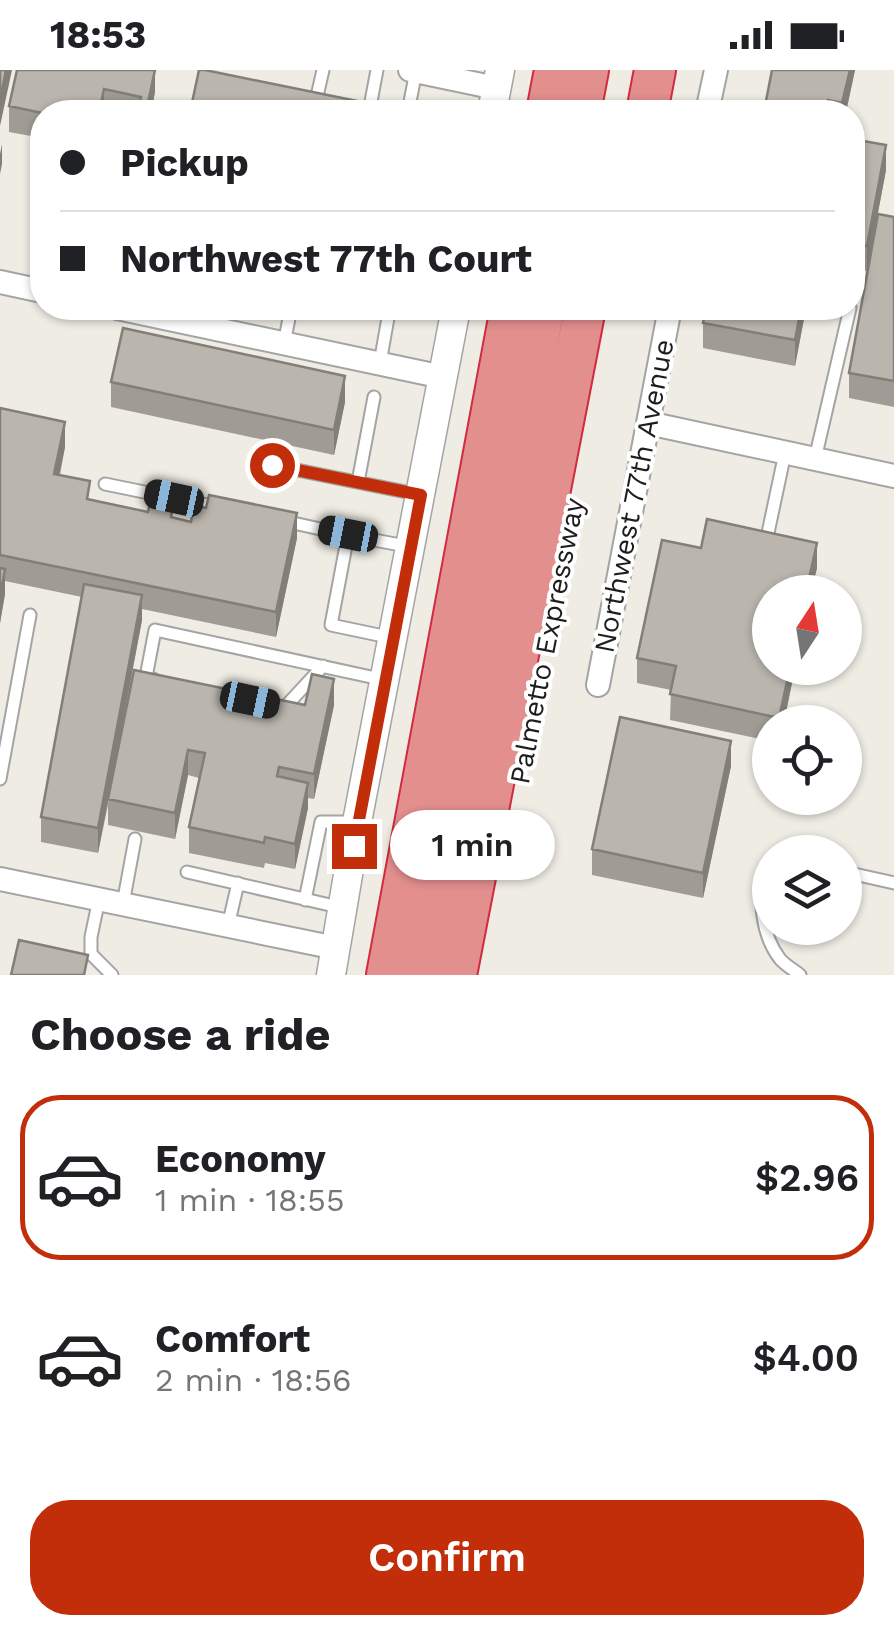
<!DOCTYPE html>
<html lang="en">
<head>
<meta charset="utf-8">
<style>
  :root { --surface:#fff; --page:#f6f6f6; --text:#202124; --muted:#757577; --line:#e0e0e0; --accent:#c12e09 }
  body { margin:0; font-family:"Work Sans",sans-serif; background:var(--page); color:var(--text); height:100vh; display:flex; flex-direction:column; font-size:38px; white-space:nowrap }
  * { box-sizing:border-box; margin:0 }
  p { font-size:32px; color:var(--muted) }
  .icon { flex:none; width:55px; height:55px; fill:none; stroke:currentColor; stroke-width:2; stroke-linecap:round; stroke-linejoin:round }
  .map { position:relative; height:905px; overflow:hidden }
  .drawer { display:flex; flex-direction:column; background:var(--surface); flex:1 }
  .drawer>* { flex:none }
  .guide { position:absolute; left:30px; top:30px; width:835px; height:220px; border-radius:40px; box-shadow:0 2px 8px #0004; display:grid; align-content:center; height:220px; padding:0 30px; background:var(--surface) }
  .needle { width:65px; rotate:12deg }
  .fabs { position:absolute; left:752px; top:505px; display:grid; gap:20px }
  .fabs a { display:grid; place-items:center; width:110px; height:110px; border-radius:50%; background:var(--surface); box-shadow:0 2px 8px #0004; font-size:50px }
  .end { position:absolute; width:45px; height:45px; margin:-22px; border:12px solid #c12e09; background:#fff; box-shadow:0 0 0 5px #fff }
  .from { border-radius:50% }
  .bubble { position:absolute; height:70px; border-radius:35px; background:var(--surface); box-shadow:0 2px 8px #0004; font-size:32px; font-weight:600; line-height:70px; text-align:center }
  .car { position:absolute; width:30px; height:60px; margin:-30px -15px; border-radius:12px; box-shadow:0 0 8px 2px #0007; background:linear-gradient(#222 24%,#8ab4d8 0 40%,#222 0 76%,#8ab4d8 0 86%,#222 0) }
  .guide b { display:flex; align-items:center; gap:35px; height:95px; font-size:38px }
  .guide b+b { border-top:2px solid var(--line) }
  .guide i { width:25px; height:25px; background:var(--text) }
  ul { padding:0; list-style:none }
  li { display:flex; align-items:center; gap:30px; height:165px; margin:0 20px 15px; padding:0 10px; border:5px solid transparent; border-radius:40px }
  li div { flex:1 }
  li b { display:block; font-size:38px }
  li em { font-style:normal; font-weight:600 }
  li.current { border-color:var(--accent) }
  li>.icon { width:90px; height:90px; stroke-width:1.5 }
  h2 { padding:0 30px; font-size:45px; line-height:120px }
  .cta { display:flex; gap:20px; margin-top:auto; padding:20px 30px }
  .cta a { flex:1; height:115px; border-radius:40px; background:var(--accent); color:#fff; font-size:40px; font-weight:600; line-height:115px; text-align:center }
  .status { display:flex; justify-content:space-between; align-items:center; height:70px; padding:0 50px; background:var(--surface); direction:ltr }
  .status svg { height:28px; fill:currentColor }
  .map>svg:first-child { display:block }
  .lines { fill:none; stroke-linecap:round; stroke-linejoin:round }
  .service-casing { stroke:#a4a4a4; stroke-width:15 }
  .minor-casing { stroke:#a4a4a4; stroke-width:26 }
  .tertiary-casing { stroke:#a4a4a4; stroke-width:31 }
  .motorway-casing { stroke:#d12b42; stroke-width:44 }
  .service { stroke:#fff; stroke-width:11 }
  .minor { stroke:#fff; stroke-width:22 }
  .tertiary { stroke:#fff; stroke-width:28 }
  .motorway { stroke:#e28f8e; stroke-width:40 }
  .wall { fill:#a09c95 }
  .shaded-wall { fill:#827f79 }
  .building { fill:#bab5ad; stroke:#827f79; stroke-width:2.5 }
  .route { stroke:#c12e09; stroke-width:12 }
  .labels { text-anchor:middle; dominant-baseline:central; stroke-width:8; stroke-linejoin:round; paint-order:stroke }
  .street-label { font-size:28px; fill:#1d1d1d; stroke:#fff }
</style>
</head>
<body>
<div class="status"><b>18:53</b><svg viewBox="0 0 49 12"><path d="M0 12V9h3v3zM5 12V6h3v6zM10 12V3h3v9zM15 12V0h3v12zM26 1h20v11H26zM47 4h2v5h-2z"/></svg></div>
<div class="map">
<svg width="894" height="905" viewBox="0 0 894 905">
  <rect width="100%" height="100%" fill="#eeece3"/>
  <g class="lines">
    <g class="service-casing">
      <path id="service" d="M315,35l8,-35
        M369,42l8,-42
        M408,42l8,-41
        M379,238l6,3 3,7 -8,45
        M284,274l7,-36
        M815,389l35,-151
        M272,395l149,30
        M358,412l16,-85
        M105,414l117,24
        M284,451l64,14
        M765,477l20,-94
        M393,568l-62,-13 17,-90 63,12
        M153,609l-7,-2 9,-47 230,50
        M278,636l7,1 38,-41
        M0,709l30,-164
        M187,802l156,36
        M770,802c-15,24 -7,65 10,87 5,6 14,11 20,16
        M845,802l49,11
        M99,829l-8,38v17l21,21
        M305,830l16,-78h36
        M123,834l12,-65
        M228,856l10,-43"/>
    </g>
    <g class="minor-casing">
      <path id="minor" d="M410,0l86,18
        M707,42l9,-42
        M0,212l42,9
        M117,238l326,69
        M648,353l246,53
        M598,615l72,-377
        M0,809l336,69"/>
    </g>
    <g class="tertiary-casing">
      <path id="tertiary" d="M492,42l8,-42
        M331,905l26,-153 99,-514"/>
    </g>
    <g class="motorway-casing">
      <path id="motorway" d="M547,42l8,-42
        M580,42l8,-42
        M647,42l8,-42
        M387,905l124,-667
        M419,905l125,-667
        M456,905l129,-667"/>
    </g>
    <use href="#service" class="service"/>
    <use href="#minor" class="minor"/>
    <use href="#tertiary" class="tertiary"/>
    <use href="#motorway" class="motorway"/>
  </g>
  <path class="wall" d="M17,0l138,22 -4,20h-109v26l-33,-6v-26z
    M772,0h83l-9,42h-81z
    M852,69l34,31 -19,101 -15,-3z
    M894,147v190l-45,-9v-25z
    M706,238h100l-11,58 -92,-18v-25z
    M111,312l234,20 -11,53 -223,-48z
    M0,338l65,39 -5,28 30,25 101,22 106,16 -21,99 -134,-28v11l-25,132 188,-47h29l-20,94 -6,-1v10l-13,61 -30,-6 -1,5 -75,-15v-26l10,-49 -11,-3 -13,64 -67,-14v-20l-10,48 -57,-11v-25l41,-220 -77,-16v13l-5,29z
    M817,498l-6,24h-41v76h25l-11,54h-14v19l-100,-21 1,-30 -34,-7v-25z
    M731,696l-28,132 -111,-23v-26z"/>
  <path class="shaded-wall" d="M6,0h6l-12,56v-25z
    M155,0v22l-4,20h-5z
    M850,0h5l-9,42h-4v-9z
    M104,19v23h-5z
    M2,74v20l-2,10v-20z
    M886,75v25l-19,101v-25z
    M801,238h5l-11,58v-26z
    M345,306v26l-11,53v-25z
    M65,352v25l-11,52v-25z
    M297,443v25l-21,99v-25z
    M817,473v25l-6,24h-5z
    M5,499v25l-5,29v-25z
    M142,525v25l-44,233v-25z
    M790,598h5l-11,54h-5z
    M334,609v26l-20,94v-25z
    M731,671v25l-28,132v-25z
    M188,680v25l-13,64v-26z
    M308,713v25l-13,61v-25z"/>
  <path class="building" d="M0,0h6l-6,31z
    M17,0h138l-9,42h-8l3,-15 -37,-8 -5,23h2l-59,1 -33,-7z
    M199,0h6l196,40 -1,2h-210z
    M772,0h78l-8,33 -14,-3 -3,12h-45v-3l-15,-3z
    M852,69l34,6 -19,101 -15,-3z
    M878,144l16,3v164l-45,-8z
    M706,238h95l-6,32 -92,-17z
    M123,258l222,48 -11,54 -223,-48z
    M0,338l65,14 -11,52 36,7 -3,18 61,13 3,-15 23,4 -3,16 20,5 3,-17 12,3 3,-13 88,18 -21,99 -276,-57z
    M707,449l110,24 -11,49h-36v76h20l-11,50 -109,-24 6,-28 -39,-8 25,-118 39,8z
    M0,498l5,1 -5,29z
    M84,514l58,11 -44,233 -57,-11z
    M134,600l171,35 7,-31 22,5 -20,95 -35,-7 -2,9 31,7 -13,61 -30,-7 -1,6 -75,-16 16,-74 -17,-3 -13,63 -67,-14z
    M620,647l111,24 -28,132 -111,-24z
    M19,870l69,15 -4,20h-73z"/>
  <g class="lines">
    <path class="route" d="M272,395l149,30 -67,351"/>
  </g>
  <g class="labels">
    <g class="street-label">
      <text transform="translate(634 426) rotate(-79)">Northwest 77th Avenue</text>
      <text transform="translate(547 571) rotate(-79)">Palmetto Expressway</text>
    </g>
  </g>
</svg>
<div class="fabs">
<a><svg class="needle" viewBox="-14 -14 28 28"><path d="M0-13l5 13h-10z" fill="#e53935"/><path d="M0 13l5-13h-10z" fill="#757577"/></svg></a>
<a><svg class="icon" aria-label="locate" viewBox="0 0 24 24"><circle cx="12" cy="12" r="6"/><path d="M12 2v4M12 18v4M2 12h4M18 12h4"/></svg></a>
<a><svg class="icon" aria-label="layers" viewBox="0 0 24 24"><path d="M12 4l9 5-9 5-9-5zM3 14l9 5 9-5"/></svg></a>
</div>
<i class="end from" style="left:272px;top:395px"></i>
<i class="end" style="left:354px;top:776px"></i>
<div class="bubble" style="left:390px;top:740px;width:165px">1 min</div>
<i class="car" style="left:174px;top:428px;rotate:282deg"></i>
<i class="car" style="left:348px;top:464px;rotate:281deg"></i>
<i class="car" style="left:250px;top:630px;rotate:102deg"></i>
<div class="guide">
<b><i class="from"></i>Pickup</b>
<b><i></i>Northwest 77th Court</b>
</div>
</div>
<section class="drawer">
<h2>Choose a ride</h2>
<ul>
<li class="current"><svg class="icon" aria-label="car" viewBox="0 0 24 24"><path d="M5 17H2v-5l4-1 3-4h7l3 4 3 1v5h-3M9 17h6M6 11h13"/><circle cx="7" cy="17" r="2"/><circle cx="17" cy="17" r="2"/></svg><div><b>Economy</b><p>1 min · 18:55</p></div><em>$2.96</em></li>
<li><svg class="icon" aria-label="car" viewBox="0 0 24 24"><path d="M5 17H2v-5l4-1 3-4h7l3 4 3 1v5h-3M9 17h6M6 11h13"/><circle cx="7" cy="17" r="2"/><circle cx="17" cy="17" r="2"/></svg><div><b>Comfort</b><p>2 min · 18:56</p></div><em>$4.00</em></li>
</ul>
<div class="cta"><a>Confirm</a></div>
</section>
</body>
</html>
